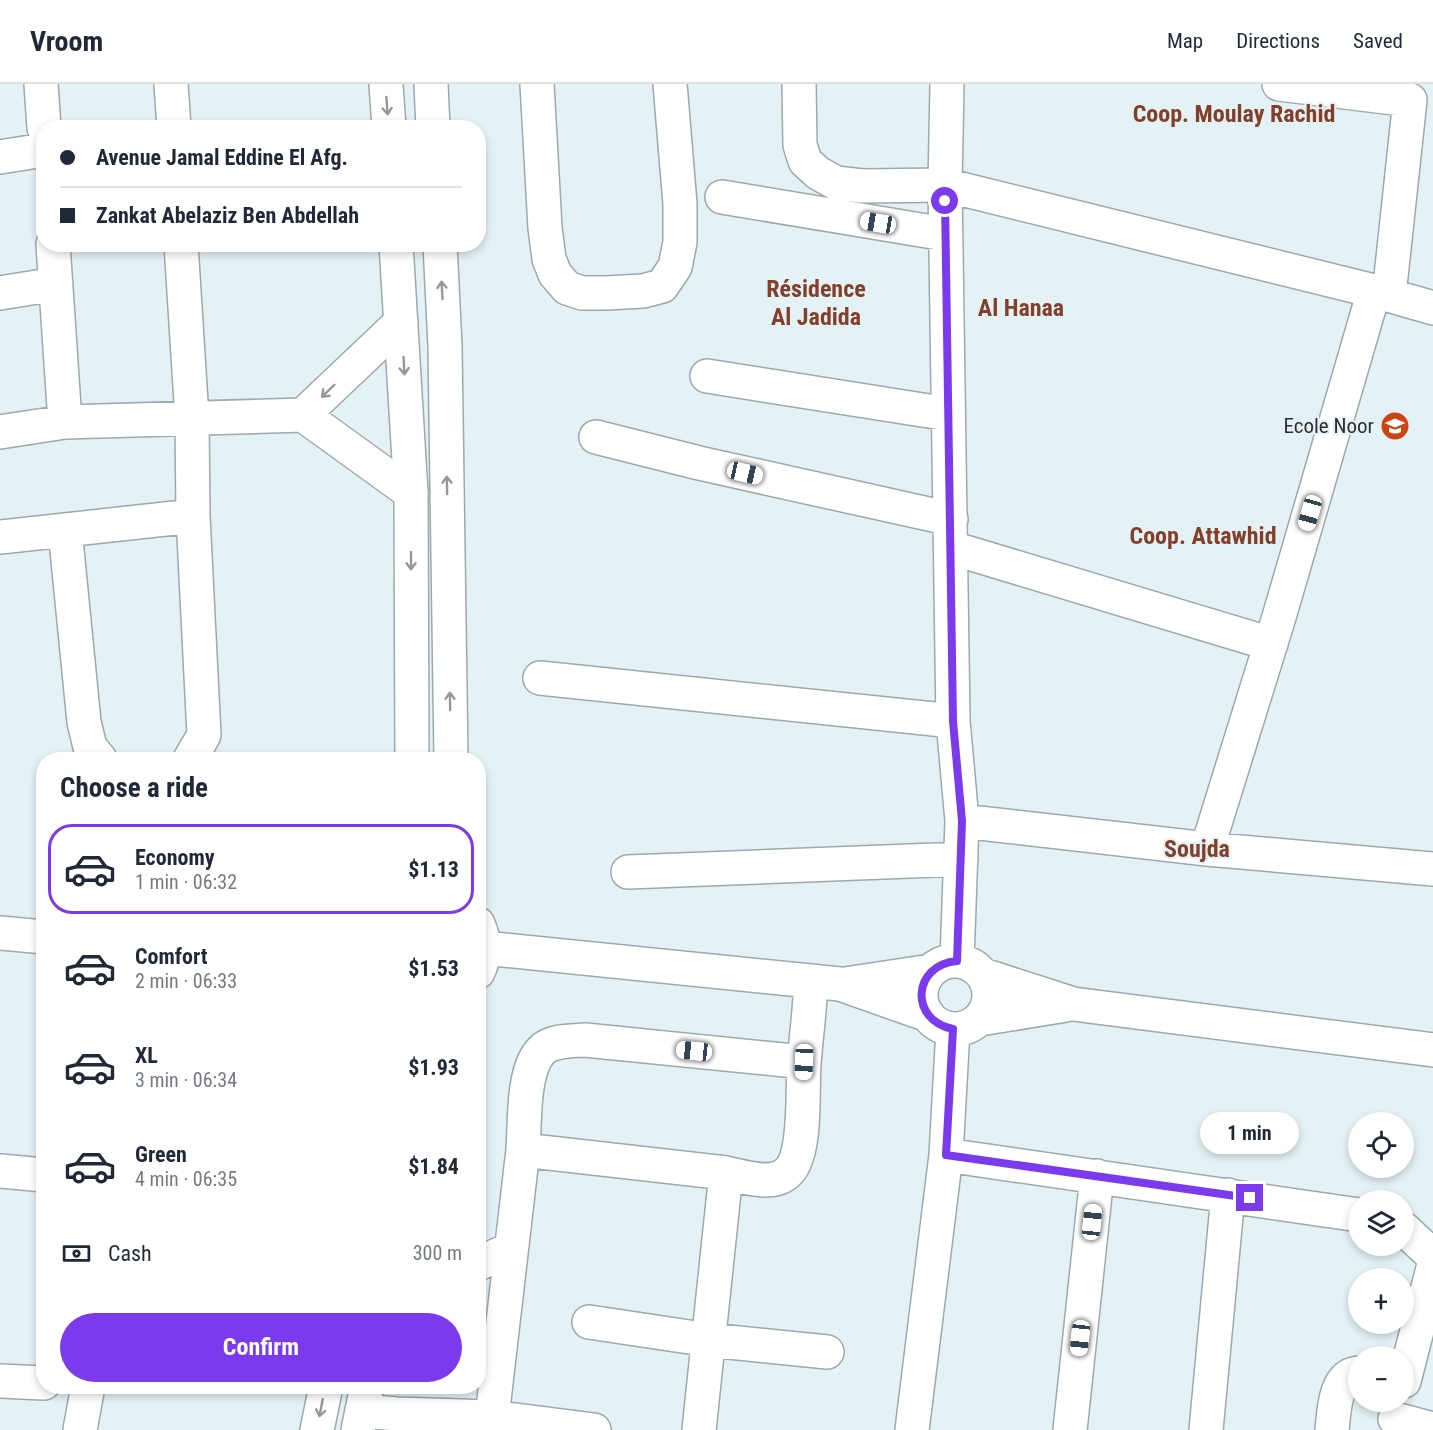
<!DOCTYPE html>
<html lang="en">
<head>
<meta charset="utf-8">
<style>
  :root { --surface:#fff; --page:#f6f6f7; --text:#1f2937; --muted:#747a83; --line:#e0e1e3; --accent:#7c3aed }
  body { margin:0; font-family:"Roboto Condensed",sans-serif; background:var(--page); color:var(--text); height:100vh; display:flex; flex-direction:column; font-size:22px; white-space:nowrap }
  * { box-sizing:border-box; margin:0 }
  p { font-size:20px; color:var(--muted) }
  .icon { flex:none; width:33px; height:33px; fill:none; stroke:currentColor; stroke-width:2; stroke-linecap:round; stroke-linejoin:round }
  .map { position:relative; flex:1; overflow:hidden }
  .details { position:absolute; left:36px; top:668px; width:450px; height:642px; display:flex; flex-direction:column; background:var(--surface); border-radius:24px; box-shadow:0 3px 9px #0003 }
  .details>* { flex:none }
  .guide { position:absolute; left:36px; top:36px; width:450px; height:132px; border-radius:24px; box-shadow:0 3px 9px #0003; display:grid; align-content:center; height:132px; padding:0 24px; background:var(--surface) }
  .controls { position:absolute; left:1348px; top:1028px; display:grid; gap:12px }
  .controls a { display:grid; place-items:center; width:66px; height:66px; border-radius:50%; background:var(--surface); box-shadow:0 3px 9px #0003; font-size:30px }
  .end { position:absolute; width:27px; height:27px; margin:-14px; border:8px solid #7c3aed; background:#fff; box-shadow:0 0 0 3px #fff }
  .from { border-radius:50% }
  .bubble { position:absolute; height:42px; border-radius:21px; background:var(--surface); box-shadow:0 3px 9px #0003; font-size:20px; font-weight:700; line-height:42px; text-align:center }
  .car { position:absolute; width:18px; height:36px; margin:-18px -9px; border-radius:8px; box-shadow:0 0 4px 2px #0007; background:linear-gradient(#fff 24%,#345 0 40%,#fff 0 76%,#345 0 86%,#fff 0) }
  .guide b { display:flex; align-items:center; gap:21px; height:57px; font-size:22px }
  .guide b+b { border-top:2px solid var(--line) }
  .guide i { width:15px; height:15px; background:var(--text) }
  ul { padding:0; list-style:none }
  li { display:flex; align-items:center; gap:18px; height:90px; margin:0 12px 9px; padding:0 12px; border:3px solid transparent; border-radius:24px }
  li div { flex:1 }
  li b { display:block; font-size:22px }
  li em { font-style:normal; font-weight:700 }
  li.active { border-color:var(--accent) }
  li>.icon { width:54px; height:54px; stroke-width:1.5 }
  h2 { padding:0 24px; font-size:27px; line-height:72px }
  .pay { display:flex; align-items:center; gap:15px; height:66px; padding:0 24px; font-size:22px }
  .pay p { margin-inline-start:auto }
  .action { display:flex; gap:12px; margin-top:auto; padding:12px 24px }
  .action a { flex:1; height:69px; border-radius:36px; background:var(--accent); color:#fff; font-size:24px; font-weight:700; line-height:69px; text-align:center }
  header { display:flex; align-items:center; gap:36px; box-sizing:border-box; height:84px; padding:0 30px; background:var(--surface); border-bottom:2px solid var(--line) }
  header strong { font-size:28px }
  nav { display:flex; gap:33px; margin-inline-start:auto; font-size:21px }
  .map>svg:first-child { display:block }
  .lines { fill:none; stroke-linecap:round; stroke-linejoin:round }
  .minor-casing { stroke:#9da9ac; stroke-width:36 }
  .major-casing { stroke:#9da9ac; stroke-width:36 }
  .minor { stroke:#fff; stroke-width:33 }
  .major { stroke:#fff; stroke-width:33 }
  .oneway { stroke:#969898 }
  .route { stroke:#7c3aed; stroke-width:8 }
  .labels { text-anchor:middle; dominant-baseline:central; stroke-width:4.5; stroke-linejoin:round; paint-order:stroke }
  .poi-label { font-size:21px; fill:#2c3032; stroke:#e4f1f5; text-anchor:end }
  .quarter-label { font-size:24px; font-weight:bold; fill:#833f2a; stroke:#e4f1f5 }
</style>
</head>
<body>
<header>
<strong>Vroom</strong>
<nav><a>Map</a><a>Directions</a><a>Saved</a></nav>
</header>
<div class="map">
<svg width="1433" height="1346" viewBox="0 0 1433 1346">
  <rect width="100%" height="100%" fill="#e4f1f5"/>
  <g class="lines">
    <g class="minor-casing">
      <path id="minor" d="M41,0l3,44
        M171,0l3,44
        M537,0l8,144 4,31 6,15 12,14 15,5h24l37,-2 19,-5 13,-19 5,-25v-38l-10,-120
        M799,0l1,61 5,16 13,12 18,10 26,3 83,-1 429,106 59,17
        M947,0l-2,101 8,536 9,100 -5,140
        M1279,0l131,16 -21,195
        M0,73l44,-7
        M722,113l223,37
        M53,160l12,178
        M181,160l11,174 1,98 11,219 -14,24
        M0,209l56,-9
        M401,238l-98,93 108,78
        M707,292l241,38
        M0,348l65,-10 238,-7
        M596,353l103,26 252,56
        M65,446l19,192 6,25 10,12
        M0,453l193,-21
        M952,464l319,96
        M540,594l413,43
        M962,737l245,28 226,20
        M1207,765l72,-232 95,-326
        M628,788l333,-13
        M0,849l44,4
        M484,864l356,36 88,31
        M921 911a34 34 0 1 1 68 0a34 34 0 1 1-68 0Z
        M983,891l90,29 360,46
        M845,900l86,-13
        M980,935l86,-14
        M523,1066c2,-26 -1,-79 18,-99 10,-11 30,-10 44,-11l219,22
        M946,1071l413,60
        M0,1087l44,4
        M1404,1145l29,27
        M478,1180l32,-15
        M589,1238l120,18 118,12
        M0,1297l44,2
        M1404,1297l29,-113
        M362,1327l35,3 95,3 102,13
        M492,1333l31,-267 203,23c18,4 47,14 62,-1 19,-17 14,-83 16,-108 2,-27 6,-55 7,-83
        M1395,1335l38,10
        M80,1346l8,-44
        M699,1346l27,-257
        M912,1346l34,-275 7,-126
        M1070,1346l27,-254
        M1206,1346l22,-235
        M1332,1346c2,-18 2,-55 27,-57"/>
    </g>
    <g class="major-casing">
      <path id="major" d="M386,0l3,44
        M431,0l2,44
        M396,160l15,249 1,266
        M440,160l5,102 6,413
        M478,840c7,16 8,32 0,48
        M317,1346l9,-44
        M358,1346l9,-44"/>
    </g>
    <use href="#minor" class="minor"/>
    <use href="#major" class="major"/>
  </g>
  <defs><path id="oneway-shaft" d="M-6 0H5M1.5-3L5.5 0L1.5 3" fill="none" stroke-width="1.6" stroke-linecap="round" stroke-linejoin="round" transform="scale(1.5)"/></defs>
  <g class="oneway">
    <use href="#oneway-shaft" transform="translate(387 22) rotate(86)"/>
    <use href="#oneway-shaft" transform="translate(442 206) rotate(-93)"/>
    <use href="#oneway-shaft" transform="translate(404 282) rotate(87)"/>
    <use href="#oneway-shaft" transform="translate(328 307) rotate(136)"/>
    <use href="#oneway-shaft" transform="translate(447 401) rotate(-91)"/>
    <use href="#oneway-shaft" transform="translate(411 477) rotate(90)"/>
    <use href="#oneway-shaft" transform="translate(450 617) rotate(-91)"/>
    <use href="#oneway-shaft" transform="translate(321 1324) rotate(101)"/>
  </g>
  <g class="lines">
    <path class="route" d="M945,117l8,520 9,100 -5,140c-45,4 -48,59 -4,68l-7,126 304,43"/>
  </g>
  <defs>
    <g id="school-disc" transform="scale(1.5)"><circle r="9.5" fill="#cc4412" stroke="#e4f1f5"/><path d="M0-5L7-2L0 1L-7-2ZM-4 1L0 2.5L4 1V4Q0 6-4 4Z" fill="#fff"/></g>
  </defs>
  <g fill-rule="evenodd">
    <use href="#school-disc" x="1395" y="342"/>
  </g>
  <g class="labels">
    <g class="poi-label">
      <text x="1374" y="342">Ecole Noor</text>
    </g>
    <g class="quarter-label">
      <text x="1234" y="30">Coop. Moulay Rachid</text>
      <text x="816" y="205">Résidence<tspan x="816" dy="28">Al Jadida</tspan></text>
      <text x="1021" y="224">Al Hanaa</text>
      <text x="1203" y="452">Coop. Attawhid</text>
      <text x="1197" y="765">Soujda</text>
    </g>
  </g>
</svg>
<div class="controls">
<a><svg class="icon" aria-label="locate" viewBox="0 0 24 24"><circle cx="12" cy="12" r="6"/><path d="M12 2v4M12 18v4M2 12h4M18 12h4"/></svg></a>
<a><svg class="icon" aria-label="layers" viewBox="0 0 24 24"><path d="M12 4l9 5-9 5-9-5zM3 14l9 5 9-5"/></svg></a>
<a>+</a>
<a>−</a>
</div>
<i class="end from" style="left:945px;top:117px"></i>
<i class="end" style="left:1250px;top:1114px"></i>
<div class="bubble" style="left:1200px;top:1028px;width:99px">1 min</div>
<i class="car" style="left:878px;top:139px;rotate:280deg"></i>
<i class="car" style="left:745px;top:389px;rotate:103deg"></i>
<i class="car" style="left:1310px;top:429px;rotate:196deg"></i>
<i class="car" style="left:694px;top:967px;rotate:276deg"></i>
<i class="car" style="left:804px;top:978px;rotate:182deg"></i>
<i class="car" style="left:1092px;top:1138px;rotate:6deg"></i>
<i class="car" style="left:1080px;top:1254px;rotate:186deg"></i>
<div class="guide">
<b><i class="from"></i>Avenue Jamal Eddine El Afg.</b>
<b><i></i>Zankat Abelaziz Ben Abdellah</b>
</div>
<section class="details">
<h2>Choose a ride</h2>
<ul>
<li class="active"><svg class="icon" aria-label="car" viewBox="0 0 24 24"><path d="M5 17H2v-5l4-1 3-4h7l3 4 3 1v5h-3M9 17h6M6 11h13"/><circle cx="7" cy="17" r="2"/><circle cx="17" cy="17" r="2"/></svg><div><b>Economy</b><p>1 min · 06:32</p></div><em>$1.13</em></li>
<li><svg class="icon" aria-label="car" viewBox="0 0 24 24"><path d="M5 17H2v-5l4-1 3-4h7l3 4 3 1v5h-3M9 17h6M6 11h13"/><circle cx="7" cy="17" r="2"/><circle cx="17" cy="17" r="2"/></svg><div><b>Comfort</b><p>2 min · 06:33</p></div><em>$1.53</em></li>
<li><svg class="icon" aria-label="car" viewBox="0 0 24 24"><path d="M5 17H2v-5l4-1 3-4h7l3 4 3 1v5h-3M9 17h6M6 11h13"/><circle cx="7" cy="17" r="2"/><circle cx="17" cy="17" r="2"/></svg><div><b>XL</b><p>3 min · 06:34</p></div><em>$1.93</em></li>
<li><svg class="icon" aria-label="car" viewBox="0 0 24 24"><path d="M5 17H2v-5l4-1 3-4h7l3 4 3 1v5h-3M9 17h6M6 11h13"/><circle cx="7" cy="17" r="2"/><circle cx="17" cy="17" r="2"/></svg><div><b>Green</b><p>4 min · 06:35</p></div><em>$1.84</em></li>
</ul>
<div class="pay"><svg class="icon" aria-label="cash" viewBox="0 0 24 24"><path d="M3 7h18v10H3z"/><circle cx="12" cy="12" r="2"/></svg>Cash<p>300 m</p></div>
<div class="action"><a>Confirm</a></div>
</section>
</div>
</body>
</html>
